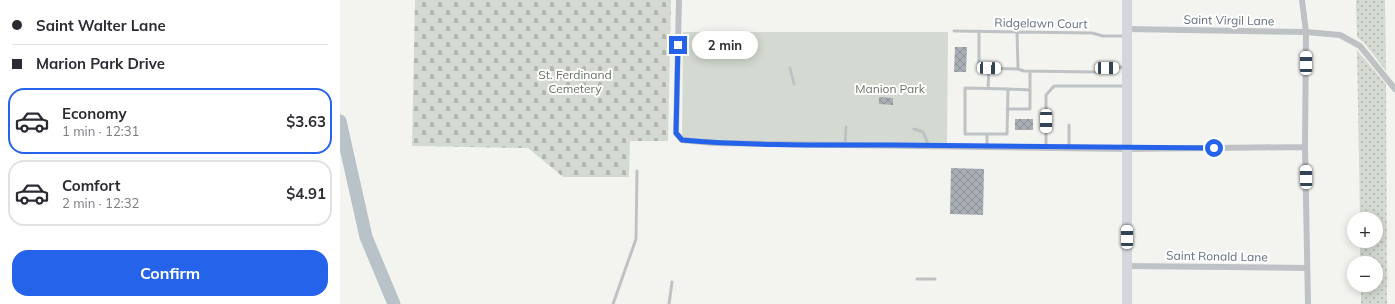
<!DOCTYPE html>
<html lang="en">
<head>
<meta charset="utf-8">
<style>
  :root { --surface:#fff; --page:#f2f2f3; --text:#2b2b33; --muted:#7c7c81; --line:#e1e1e2; --accent:#2563eb }
  body { margin:0; font-family:Mulish,sans-serif; background:var(--page); color:var(--text); height:100vh; display:flex; flex-direction:column; font-size:15px; white-space:nowrap }
  * { box-sizing:border-box; margin:0 }
  p { font-size:13px; color:var(--muted) }
  .icon { flex:none; width:22px; height:22px; fill:none; stroke:currentColor; stroke-width:2; stroke-linecap:round; stroke-linejoin:round }
  .map { position:relative; flex:1; overflow:hidden }
  .details { display:flex; flex-direction:column; background:var(--surface); width:340px }
  .details>* { flex:none }
  .guide { display:grid; align-content:center; height:88px; padding:0 12px; background:var(--surface) }
  .controls { position:absolute; left:1007px; top:212px; display:grid; gap:8px }
  .controls a { display:grid; place-items:center; width:36px; height:36px; border-radius:50%; background:var(--surface); box-shadow:0 2px 10px #0003; font-size:20px }
  .end { position:absolute; width:18px; height:18px; margin:-9px; border:5px solid #2563eb; background:#fff; box-shadow:0 0 0 2px #fff }
  .from { border-radius:50% }
  .bubble { position:absolute; height:28px; border-radius:14px; background:var(--surface); box-shadow:0 2px 10px #0003; font-size:13px; font-weight:700; line-height:28px; text-align:center }
  .car { position:absolute; width:12px; height:24px; margin:-12px -6px; border-radius:5px; box-shadow:0 0 3px 1px #0007; background:linear-gradient(#fff 24%,#345 0 40%,#fff 0 76%,#345 0 86%,#fff 0) }
  .guide b { display:flex; align-items:center; gap:14px; height:38px; font-size:15px }
  .guide b+b { border-top:1px solid var(--line) }
  .guide i { width:10px; height:10px; background:var(--text) }
  ul { padding:0; list-style:none }
  li { display:flex; align-items:center; gap:12px; height:66px; margin:0 8px 6px; padding:0 4px; border:2px solid var(--line); border-radius:16px }
  li div { flex:1 }
  li b { display:block; font-size:15px }
  li em { font-style:normal; font-weight:700 }
  li.active { border-color:var(--accent) }
  li>.icon { width:36px; height:36px; stroke-width:1.5 }
  .action { display:flex; gap:8px; margin-top:auto; padding:8px 12px }
  .action a { flex:1; height:46px; border-radius:16px; background:var(--accent); color:#fff; font-size:16px; font-weight:700; line-height:46px; text-align:center }
  main { display:flex; flex:1; min-height:0 }
  .map>svg:first-child { display:block }
  .grass { fill:url(#grass-dots) }
  .cemetery { fill:url(#cemetery-stones) }
  .park { fill:#d4dad1 }
  .lines { fill:none; stroke-linecap:round; stroke-linejoin:round }
  .river { stroke:#b9c2c7; stroke-width:13 }
  .building { fill:url(#building-cross-hatch) }
  .service { stroke:#bfc2c5; stroke-width:3 }
  .minor { stroke:#bfc2c5; stroke-width:6 }
  .primary { stroke:#d3d7db; stroke-width:10 }
  .route { stroke:#2563eb; stroke-width:5 }
  .labels { text-anchor:middle; dominant-baseline:central; stroke-width:4; stroke-linejoin:round; paint-order:stroke }
  .street-label { font-size:12px; fill:#65717e; stroke:#fff }
  .park-label { font-size:12px; fill:#657663; stroke:#fff }
</style>
</head>
<body>
<main>
<section class="details">
<div class="guide">
<b><i class="from"></i>Saint Walter Lane</b>
<b><i></i>Marion Park Drive</b>
</div>
<ul>
<li class="active"><svg class="icon" aria-label="car" viewBox="0 0 24 24"><path d="M5 17H2v-5l4-1 3-4h7l3 4 3 1v5h-3M9 17h6M6 11h13"/><circle cx="7" cy="17" r="2"/><circle cx="17" cy="17" r="2"/></svg><div><b>Economy</b><p>1 min · 12:31</p></div><em>$3.63</em></li>
<li><svg class="icon" aria-label="car" viewBox="0 0 24 24"><path d="M5 17H2v-5l4-1 3-4h7l3 4 3 1v5h-3M9 17h6M6 11h13"/><circle cx="7" cy="17" r="2"/><circle cx="17" cy="17" r="2"/></svg><div><b>Comfort</b><p>2 min · 12:32</p></div><em>$4.91</em></li>
</ul>
<div class="action"><a>Confirm</a></div>
</section>
<div class="map">
<svg width="1055" height="304" viewBox="0 0 1055 304">
  <defs>
    <pattern id="grass-dots" width="8" height="8" patternUnits="userSpaceOnUse"><rect width="8" height="8" fill="#d4dad1"/><path d="M2 2h.1M6 6h.1" fill="none" stroke="#b0b5af" stroke-width="1.8" stroke-linecap="round"/></pattern>
    <pattern id="cemetery-stones" width="16" height="16" patternUnits="userSpaceOnUse"><rect width="16" height="16" fill="#d4dad1"/><path d="M2 7V4a2 2 0 0 1 4 0v3zM10 15v-3a2 2 0 0 1 4 0v3z" fill="#b0b5af"/></pattern>
    <pattern id="building-cross-hatch" width="8" height="8" patternUnits="userSpaceOnUse"><rect width="8" height="8" fill="#a8aeb3"/><path d="M0 0l8 8M0 8l8-8" fill="none" stroke="#8c9297"/></pattern>
  </defs>
  <rect width="100%" height="100%" fill="#f3f4f0"/>
  <path class="grass" d="M1016,0h29l1,71 -21,-27 -8,-7z
    M1017,50l29,34 1,220h-26v-19h15v-22h-16v-22h16v-22h-16z"/>
  <path class="cemetery" d="M75,0h256l-3,141h-38l-1,36h-66l-35,-29 -116,-2z"/>
  <path class="park" d="M343,32h265l-1,114 -265,-3z"/>
  <g class="lines">
    <path class="river" d="M0,121l26,116 28,67"/>
  </g>
  <path class="building" d="M615,47h12l-1,25h-12z
    M539,97l14,1v7l-14,-1z
    M675,119h18v11h-18z
    M611,168l33,1 -1,46 -33,-1z"/>
  <g class="lines">
    <path class="service" d="M614,31l138,2 11,3h22
      M639,31v37l39,1 -1,-37
      M450,68l4,16
      M678,69l6,2 73,1 1,-4 27,-1
      M648,89l1,-21
      M668,89l-43,-1v46h42l1,-45 22,1
      M667,109h23v-38
      M729,125v23
      M574,129l9,3 6,14
      M505,145l1,-18
      M647,146v-12
      M706,148v-53l8,-9h71
      M577,279h18
      M273,304l23,-65 1,-68
      M329,304l3,-22"/>
    <path class="minor" d="M339,0l-3,133 6,7 32,3 414,6 177,-2
      M962,0l4,32 -1,115 3,157
      M787,29l179,3 34,3 20,11 35,43
      M787,266l180,2"/>
    <path class="primary" d="M787,304v-304"/>
  </g>
  <g class="lines">
    <path class="route" d="M338,45l-2,88 6,7c70,6 141,5 212,5 106,1 213,3 320,3"/>
  </g>
  <g class="labels">
    <g class="street-label">
      <text transform="translate(889 20) rotate(1)">Saint Virgil Lane</text>
      <text transform="translate(701 23) rotate(1)">Ridgelawn Court</text>
      <text transform="translate(877 256) rotate(1)">Saint Ronald Lane</text>
    </g>
    <g class="park-label">
      <text x="235" y="74">St. Ferdinand<tspan x="235" dy="14">Cemetery</tspan></text>
      <text x="550" y="88">Manion Park</text>
    </g>
  </g>
</svg>
<div class="controls">
<a>+</a>
<a>−</a>
</div>
<i class="end from" style="left:874px;top:148px"></i>
<i class="end" style="left:338px;top:45px"></i>
<div class="bubble" style="left:352px;top:31px;width:66px">2 min</div>
<i class="car" style="left:966px;top:63px;rotate:0deg"></i>
<i class="car" style="left:649px;top:68px;rotate:92deg"></i>
<i class="car" style="left:767px;top:68px;rotate:89deg"></i>
<i class="car" style="left:706px;top:121px;rotate:180deg"></i>
<i class="car" style="left:966px;top:177px;rotate:359deg"></i>
<i class="car" style="left:787px;top:237px;rotate:0deg"></i>
</div>
</main>
</body>
</html>
